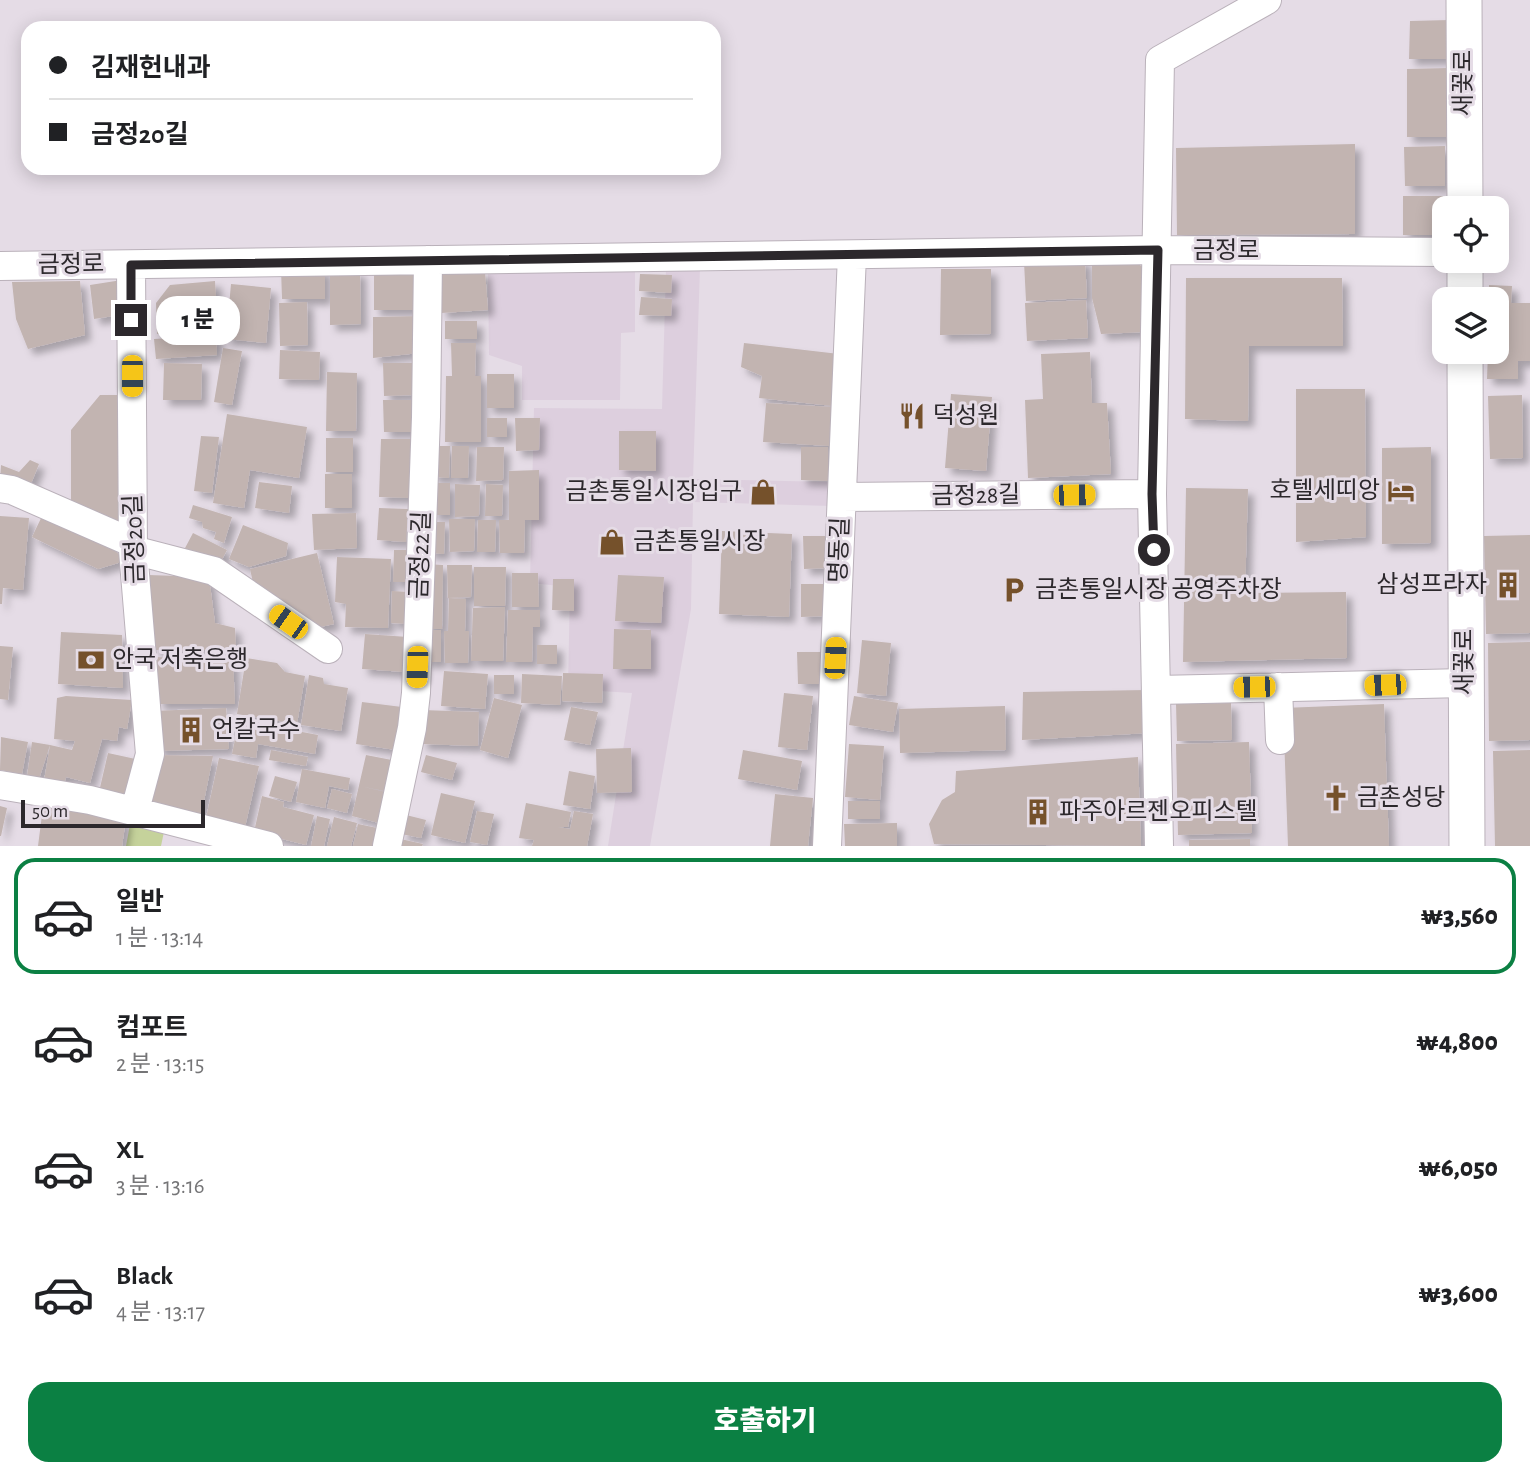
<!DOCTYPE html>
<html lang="ko">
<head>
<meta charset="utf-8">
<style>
  :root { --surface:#fff; --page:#f6f6f6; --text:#202124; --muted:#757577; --line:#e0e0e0; --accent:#0b8043 }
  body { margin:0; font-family:"Alegreya Sans","Noto Sans KR",sans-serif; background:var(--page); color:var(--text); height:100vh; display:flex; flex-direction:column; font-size:26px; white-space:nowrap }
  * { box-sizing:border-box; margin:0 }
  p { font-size:23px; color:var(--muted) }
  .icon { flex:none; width:38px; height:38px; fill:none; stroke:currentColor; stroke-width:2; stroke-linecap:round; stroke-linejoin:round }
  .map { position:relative; height:846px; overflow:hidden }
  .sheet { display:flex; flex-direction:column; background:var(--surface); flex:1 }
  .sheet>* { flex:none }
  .top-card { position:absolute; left:21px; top:21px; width:700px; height:154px; border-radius:21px; box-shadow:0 4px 18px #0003; display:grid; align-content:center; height:154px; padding:0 28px; background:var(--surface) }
  .controls { position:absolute; left:1432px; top:196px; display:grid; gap:14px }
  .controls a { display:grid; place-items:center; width:77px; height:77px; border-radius:14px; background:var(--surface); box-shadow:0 4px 18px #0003; font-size:35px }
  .scale { position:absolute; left:21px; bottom:18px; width:184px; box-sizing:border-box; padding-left:7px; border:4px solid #2c282c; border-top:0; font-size:19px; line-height:24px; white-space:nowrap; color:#2c282c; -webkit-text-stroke:5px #e5dce6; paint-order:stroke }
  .end { position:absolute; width:32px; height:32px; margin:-16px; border:9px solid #2c282c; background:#fff; box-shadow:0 0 0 4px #fff }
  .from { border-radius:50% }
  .bubble { position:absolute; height:49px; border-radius:21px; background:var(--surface); box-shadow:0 4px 18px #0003; font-size:23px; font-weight:800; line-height:49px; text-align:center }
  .car { position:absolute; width:21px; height:42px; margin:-21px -10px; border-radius:9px; box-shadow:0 0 5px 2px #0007; background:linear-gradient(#f5c518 24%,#345 0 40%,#f5c518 0 76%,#345 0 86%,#f5c518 0) }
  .top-card b { display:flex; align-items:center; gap:24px; height:66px; font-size:26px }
  .top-card b+b { border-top:2px solid var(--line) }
  .top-card i { width:18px; height:18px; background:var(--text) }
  ul { padding:12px 0 0; list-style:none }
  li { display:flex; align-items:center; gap:21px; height:116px; margin:0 14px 10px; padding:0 14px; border:4px solid transparent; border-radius:21px }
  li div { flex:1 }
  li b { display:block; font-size:26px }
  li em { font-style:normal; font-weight:800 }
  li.active { border-color:var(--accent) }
  li>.icon { width:63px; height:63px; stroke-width:1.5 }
  .primary-button { display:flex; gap:14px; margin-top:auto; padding:14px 28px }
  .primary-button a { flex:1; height:80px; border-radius:21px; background:var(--accent); color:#fff; font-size:28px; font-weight:800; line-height:80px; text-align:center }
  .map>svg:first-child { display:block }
  .built { fill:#ddcfde }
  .green { fill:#c5d29b }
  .building { fill:#c2b4b1; filter:url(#shadow) }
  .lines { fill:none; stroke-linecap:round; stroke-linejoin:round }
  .minor-casing { stroke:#bab1ba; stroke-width:30 }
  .major-casing { stroke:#bab1ba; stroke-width:37 }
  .minor { stroke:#fff; stroke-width:28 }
  .major { stroke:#fff; stroke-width:35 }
  .route { stroke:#2c282c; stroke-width:9 }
  .labels { text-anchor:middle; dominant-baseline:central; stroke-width:6; stroke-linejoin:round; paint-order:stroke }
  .street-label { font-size:24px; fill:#2c282c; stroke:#e5dce6 }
  .poi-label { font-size:24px; fill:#2c282c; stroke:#e5dce6; text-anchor:start }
</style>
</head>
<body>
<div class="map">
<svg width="1530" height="846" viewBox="0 0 1530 846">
  <defs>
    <filter id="shadow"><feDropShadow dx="6" dy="6" stdDeviation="3.5" flood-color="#0004"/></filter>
  </defs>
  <rect width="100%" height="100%" fill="#e5dce6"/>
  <path class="built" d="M700,268l-7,211 139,3 -1,24 -138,-4 -2,107 -41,237h-42l24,-153 -64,-4 2,-102 -40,-4 4,-175 128,1 4,-140z
    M488,270h147v62l-14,1 -1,67h-98v-34l-33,-11z"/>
  <path class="green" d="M131,819l34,8 -4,19h-35z"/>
  <path class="building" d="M1450,20v39h-41l1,-38z
    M1448,68v69h-41v-68z
    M1355,144v90l-178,1 -1,-87z
    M1445,146v40h-40l-1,-39z
    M1403,196h40v39h-40z
    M1085,259l2,39 -61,3 -2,-39z
    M1136,263l11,6 -3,63 -43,2 -9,-36v-33z
    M325,268v31h-43l-1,-30z
    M941,269h50v65l-51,1z
    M330,271h30l1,53 -31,1z
    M421,271v39h-47v-38z
    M485,271l3,39 -47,3 -2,-39z
    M640,274l32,1 -1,18 -32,-2z
    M1186,278h156l1,68h-94l-1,75 -63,-2z
    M122,280l4,34 -32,5 -4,-34z
    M80,281l5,54 -57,14 -12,-30 -4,-37z
    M215,281l3,47 -61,6 -1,-31 14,-18z
    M231,284l40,4 -5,55 -40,-4z
    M1489,285l23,1 -1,17h19v58h-12v18h-31l1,-27h8v-53h-7z
    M641,297l31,2 -1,17 -32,-1z
    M1086,300l2,38 -61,3 -2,-38z
    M307,302l1,43 -28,1 -1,-43z
    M421,316l-2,37 -46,5v-41z
    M445,321h32v18h-32z
    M216,335l1,20 -61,4 -2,-20z
    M451,343h25l-1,33h6v66h-36l1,-66h6z
    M744,343l95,11 -6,52 -74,-8 3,-22 -21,-9z
    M223,348l19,3 -10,54 -18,-3z
    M280,350l40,2 -1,28 -40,-1z
    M1090,352l2,51h15l4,71 -83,4 -3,-78 18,-1 -2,-45z
    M164,363l38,1 -1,36h-38z
    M383,363h30v32l-29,1z
    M327,372l30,1 -1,58h-30z
    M487,374h27v34h-27z
    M1296,389h69l1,148 -70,5z
    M951,394l41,3 -6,74 -41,-3z
    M100,395h24l-1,132 -52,-24v-73z
    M1522,395l1,63 -33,1 -2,-63z
    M383,400h29l1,32h-29z
    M766,403l66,4 -2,39 -67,-4z
    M227,414l80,13 -8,51 -49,-8 -6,38 -31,-5z
    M487,418h20v19h-20z
    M515,418h25l-1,32 -23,1z
    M619,431h37v40l-37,-1z
    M201,436l18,1 -7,56 -18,-2z
    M326,438h27v34h-27z
    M381,439h30l-1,59 -31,-1z
    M432,446h18l-1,32 -18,-1z
    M452,446h17l-1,32h-17z
    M477,447h27l-1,33 -27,1z
    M801,447h27v34l-27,-1z
    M1431,447v96l-49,1v-96z
    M30,460l9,4 -11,27 -28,-10 1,-16 18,7z
    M539,470v50h-14l-1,33h-24l-1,-33h10v-49z
    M325,474h27v34h-27z
    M259,482l33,4 -3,27 -34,-5z
    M433,483h17v32h-18z
    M455,484l25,1 -1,31 -24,1z
    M486,484l17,1 -1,31h-17z
    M1186,488l62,1 -3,104 101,-1 1,66 -164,4z
    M193,505l39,12 -8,26 -10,-4 2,-7 -13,-4 -1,-6 -13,-4z
    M379,508l29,1 -2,33 -29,-2z
    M44,512l64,31 17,18 -27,8 -66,-32z
    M356,513l1,35 -43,2 -2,-36z
    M0,516l29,2 -6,72 -20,-2 -1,16h-2z
    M449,519h26l-1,32 -24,1z
    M478,520h18l-1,32h-18z
    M427,522h18l-1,32 -17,-1z
    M243,525l45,18 -2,13 -37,11 -20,-8z
    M722,531l70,3 -3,83 -70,-3z
    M193,533l34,17 -9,17 -34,-17z
    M1530,535v98l-44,1 -2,-98z
    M803,536h26l-1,32 -24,1z
    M394,550h17l-1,32h-17z
    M317,553l17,71 -23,5 -57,-42 -4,-18z
    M337,557l54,2 -3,69 -43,-1 1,-23 -11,-2z
    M426,564l17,1 -1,64h-18z
    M447,565h25l-1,32 -23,1z
    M474,567h32l-1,39h-31z
    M512,573h26l1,34h-27z
    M148,575l61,2 6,46 20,5 1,22h-82z
    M618,575l46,2 -3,46 -46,-2z
    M553,579h21v32l-22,-1z
    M801,584h25l-1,32 -24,1z
    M392,591l17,1 -1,32 -17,-1z
    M449,598l17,1 -1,32h4l-1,32h-23l-1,-32h4z
    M505,607l-2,54h-32l2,-53z
    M508,610h32v17h-7l-1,35h-26z
    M614,629l37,1v39h-38z
    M424,630h17v32h-18z
    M61,632l61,3 1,53 -65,-4z
    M365,634l43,3 -3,35 -43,-3z
    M862,640l29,3 -5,53 -29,-3z
    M1530,642v98l-41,1 -1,-98z
    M537,645h20v19h-20z
    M0,646l13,1 -5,53 -8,-1z
    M797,652h25v32h-24z
    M153,657l80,2 2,45h-77z
    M246,658l31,5 8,9 20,4 -8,48 -60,-10z
    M444,671l44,3 -3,35 -44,-3z
    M563,673l40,1 -1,29 -40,-2z
    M522,674l40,2 -2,29 -39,-2z
    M309,675l14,3 1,6 24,4 -7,43 -40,-6z
    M494,675h20v19h-20z
    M1147,690l2,43 -127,7 1,-48z
    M784,693l29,3 -6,54 -29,-3z
    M66,696l66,4 -5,29 -8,-2 -2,14 -15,-2 -12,44 -24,-6 -2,8 -20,-4 6,-36 -11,34 -12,-3 5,-34 18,3 22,5 3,-9 -21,-2 3,-41z
    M854,696l44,7 -5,29 -44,-7z
    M494,698l28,7 -14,53 -28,-8z
    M362,702l40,5 -6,43 -40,-6z
    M1231,703l1,37 -55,1 -1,-37z
    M1384,704l5,142h-101l-5,-138z
    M1005,706l1,44 -106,3 -1,-44z
    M571,707l27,5 -8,33 -26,-5z
    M226,708l3,41 -72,2 -4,-40z
    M422,710l57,2 -1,34 -57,-2z
    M239,720l79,15 -3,19 -57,-10 -2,14 -24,-4z
    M1,737l27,5 -6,32 -22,-4z
    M1249,742l3,91 -74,2 -2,-91z
    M849,744l35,2 -4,54 -35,-3z
    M631,748l1,44 -35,1 -1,-44z
    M271,750l37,7 -2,9 -37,-6z
    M743,750l59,11 -5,29 -59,-11z
    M1530,750v96h-35l-2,-95z
    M108,753l32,7 -9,40 -32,-8z
    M156,755l57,1 -12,60 -54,-15z
    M366,755l31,6 -7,31 -26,-5 26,6 -7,31 -31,-8z
    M426,755l31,8 -5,17 -31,-8z
    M1138,757l3,89 -207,-2 -5,-20 13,-24 13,-8 1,-21z
    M219,758l40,8 -14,61 -39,-9z
    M302,769l48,9 -2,12 -19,-4 -4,22 -29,-6z
    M569,771l26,5 -5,33 -27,-4z
    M275,776l22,6 -6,20 -22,-6z
    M332,789l20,5 -5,19 -20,-5z
    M441,793l34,8 -10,42 -34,-8z
    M775,794l38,4 -5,48h-38z
    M262,796l22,6 -1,5 31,8 -8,30 -52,-13z
    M848,801h32v18h-32z
    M526,803l45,9 -3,15h-10l12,2 4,-18 19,3 -6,32h-55l2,-6 -15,-2z
    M0,806l7,2 -6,28h-1z
    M43,807l83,12 -4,27h-84z
    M477,811l17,3 -7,31 -17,-3z
    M406,815l20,5 -5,18 -20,-4z
    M317,816l13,3 -6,27h-13z
    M334,817l23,6 -6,23h-24z
    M897,823v23h-52l-1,-22z
    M358,824l24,5 -4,17h-25z
    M396,838l27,6 -1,2h-27z
    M1250,839v7h-61v-6z"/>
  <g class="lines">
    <g class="minor-casing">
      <path id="minor" d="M131,265l2,285 17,204 -15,56
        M0,266l1158,-16 286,2
        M0,488l12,2 121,53
        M842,497l310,-3
        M133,550l81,21 114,78
        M1278,687l2,53
        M1157,690l308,-7
        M0,785l90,15 179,46
        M387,846l25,-118 4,-35 10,-276 2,-157
        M827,846l25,-591
        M1159,846l-7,-352 8,-434 107,-60"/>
    </g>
    <g class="major-casing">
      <path id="major" d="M1464,0l1,208
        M1465,261v38
        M1465,352l2,494"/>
    </g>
    <use href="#minor" class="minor"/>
    <use href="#major" class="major"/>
  </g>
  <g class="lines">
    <path class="route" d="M131,320v-55l1027,-15 -6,244 2,56"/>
  </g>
  <defs>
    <g id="restaurant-bare" transform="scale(2.1)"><path d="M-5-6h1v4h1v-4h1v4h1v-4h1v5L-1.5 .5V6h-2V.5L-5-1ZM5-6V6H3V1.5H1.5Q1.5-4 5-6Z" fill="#75512b" stroke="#e5dce6" stroke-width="2.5" paint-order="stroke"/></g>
    <g id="hotel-bare" transform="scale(2.1)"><path d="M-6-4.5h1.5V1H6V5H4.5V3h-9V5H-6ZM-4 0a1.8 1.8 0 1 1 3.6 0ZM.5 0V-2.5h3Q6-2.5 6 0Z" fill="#75512b" stroke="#e5dce6" stroke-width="2.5" paint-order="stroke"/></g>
    <g id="shop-bare" transform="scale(2.1)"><path d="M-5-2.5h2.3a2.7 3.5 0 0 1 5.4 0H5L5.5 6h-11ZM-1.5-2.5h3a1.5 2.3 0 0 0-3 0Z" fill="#75512b" stroke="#e5dce6" stroke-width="2.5" paint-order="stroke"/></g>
    <g id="building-bare" transform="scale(2.1)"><path d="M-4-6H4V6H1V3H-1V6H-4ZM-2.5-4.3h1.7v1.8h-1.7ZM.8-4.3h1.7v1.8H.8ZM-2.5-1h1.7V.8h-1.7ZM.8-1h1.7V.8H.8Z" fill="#75512b" stroke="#e5dce6" stroke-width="2.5" paint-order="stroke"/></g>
    <g id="parking-bare" transform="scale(2.1)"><path d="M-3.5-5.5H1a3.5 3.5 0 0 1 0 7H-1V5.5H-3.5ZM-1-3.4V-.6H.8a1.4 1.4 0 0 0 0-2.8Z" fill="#75512b" stroke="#e5dce6" stroke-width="2.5" paint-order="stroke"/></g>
    <g id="bank-bare" transform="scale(2.1)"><path d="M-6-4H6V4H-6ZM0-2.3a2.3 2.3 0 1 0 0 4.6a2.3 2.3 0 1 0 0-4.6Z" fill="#75512b" stroke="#e5dce6" stroke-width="2.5" paint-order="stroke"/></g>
    <g id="church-bare" transform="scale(2.1)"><path d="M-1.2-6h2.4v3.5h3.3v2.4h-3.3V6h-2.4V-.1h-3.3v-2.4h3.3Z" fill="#75512b" stroke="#e5dce6" stroke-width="2.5" paint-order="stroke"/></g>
  </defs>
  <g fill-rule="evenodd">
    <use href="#restaurant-bare" x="912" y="416"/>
    <use href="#hotel-bare" x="1401" y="491"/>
    <use href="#shop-bare" x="763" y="492"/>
    <use href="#shop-bare" x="612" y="542"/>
    <use href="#building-bare" x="1508" y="585"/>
    <use href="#parking-bare" x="1014" y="590"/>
    <use href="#bank-bare" x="91" y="660"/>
    <use href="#building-bare" x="191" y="730"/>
    <use href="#church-bare" x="1336" y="798"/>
    <use href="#building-bare" x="1038" y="812"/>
  </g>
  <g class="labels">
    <g class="street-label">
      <text transform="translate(1464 83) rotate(-90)">새꽃로</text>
      <text x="1226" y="251">금정로</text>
      <text transform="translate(71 265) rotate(-1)">금정로</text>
      <text transform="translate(976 496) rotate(-1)">금정28길</text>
      <text transform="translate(135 539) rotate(-92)">금정20길</text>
      <text transform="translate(840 550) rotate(-88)">명동길</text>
      <text transform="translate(421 555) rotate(-88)">금정22길</text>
      <text transform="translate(1465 662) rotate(-90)">새꽃로</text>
    </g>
    <g class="poi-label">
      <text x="933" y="416">덕성원</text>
      <text x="1380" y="491" text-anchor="end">호텔세띠앙</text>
      <text x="742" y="492" text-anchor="end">금촌통일시장입구</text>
      <text x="633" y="542">금촌통일시장</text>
      <text x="1487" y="585" text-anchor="end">삼성프라자</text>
      <text x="1035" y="590">금촌통일시장 공영주차장</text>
      <text x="112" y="660">안국 저축은행</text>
      <text x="212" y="730">언칼국수</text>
      <text x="1357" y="798">금촌성당</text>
      <text x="1059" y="812">파주아르젠오피스텔</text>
    </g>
  </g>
</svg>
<div class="controls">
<a><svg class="icon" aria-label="locate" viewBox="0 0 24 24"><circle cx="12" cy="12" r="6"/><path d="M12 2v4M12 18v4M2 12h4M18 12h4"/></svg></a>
<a><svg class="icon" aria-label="layers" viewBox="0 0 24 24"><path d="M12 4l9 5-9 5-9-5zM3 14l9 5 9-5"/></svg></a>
</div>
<div class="scale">50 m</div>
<i class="end from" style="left:1154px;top:550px"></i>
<i class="end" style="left:131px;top:320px"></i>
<div class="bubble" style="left:156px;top:296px;width:84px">1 분</div>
<i class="car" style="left:132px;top:376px;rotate:180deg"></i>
<i class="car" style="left:1074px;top:495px;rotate:89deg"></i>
<i class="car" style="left:288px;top:622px;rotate:305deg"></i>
<i class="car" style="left:835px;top:658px;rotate:3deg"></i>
<i class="car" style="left:417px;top:667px;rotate:182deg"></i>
<i class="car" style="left:1385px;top:685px;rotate:268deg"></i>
<i class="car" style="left:1254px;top:687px;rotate:269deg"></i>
<div class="top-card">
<b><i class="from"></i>김재헌내과</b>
<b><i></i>금정20길</b>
</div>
</div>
<section class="sheet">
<ul>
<li class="active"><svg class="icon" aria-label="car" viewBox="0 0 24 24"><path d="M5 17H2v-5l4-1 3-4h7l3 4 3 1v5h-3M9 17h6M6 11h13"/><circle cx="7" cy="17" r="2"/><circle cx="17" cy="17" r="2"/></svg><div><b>일반</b><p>1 분 · 13:14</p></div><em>₩3,560</em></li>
<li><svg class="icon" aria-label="car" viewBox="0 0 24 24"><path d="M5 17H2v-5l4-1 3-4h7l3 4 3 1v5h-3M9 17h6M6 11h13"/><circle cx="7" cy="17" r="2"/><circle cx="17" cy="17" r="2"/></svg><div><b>컴포트</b><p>2 분 · 13:15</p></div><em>₩4,800</em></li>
<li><svg class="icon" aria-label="car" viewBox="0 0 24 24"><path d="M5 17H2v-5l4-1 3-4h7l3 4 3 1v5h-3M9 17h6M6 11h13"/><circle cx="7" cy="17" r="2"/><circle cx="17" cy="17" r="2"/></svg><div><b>XL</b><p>3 분 · 13:16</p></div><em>₩6,050</em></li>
<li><svg class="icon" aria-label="car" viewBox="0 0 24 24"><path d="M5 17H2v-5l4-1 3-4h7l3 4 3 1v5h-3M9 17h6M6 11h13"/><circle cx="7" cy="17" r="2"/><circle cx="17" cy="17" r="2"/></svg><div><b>Black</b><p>4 분 · 13:17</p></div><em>₩3,600</em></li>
</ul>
<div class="primary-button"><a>호출하기</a></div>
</section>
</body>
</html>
